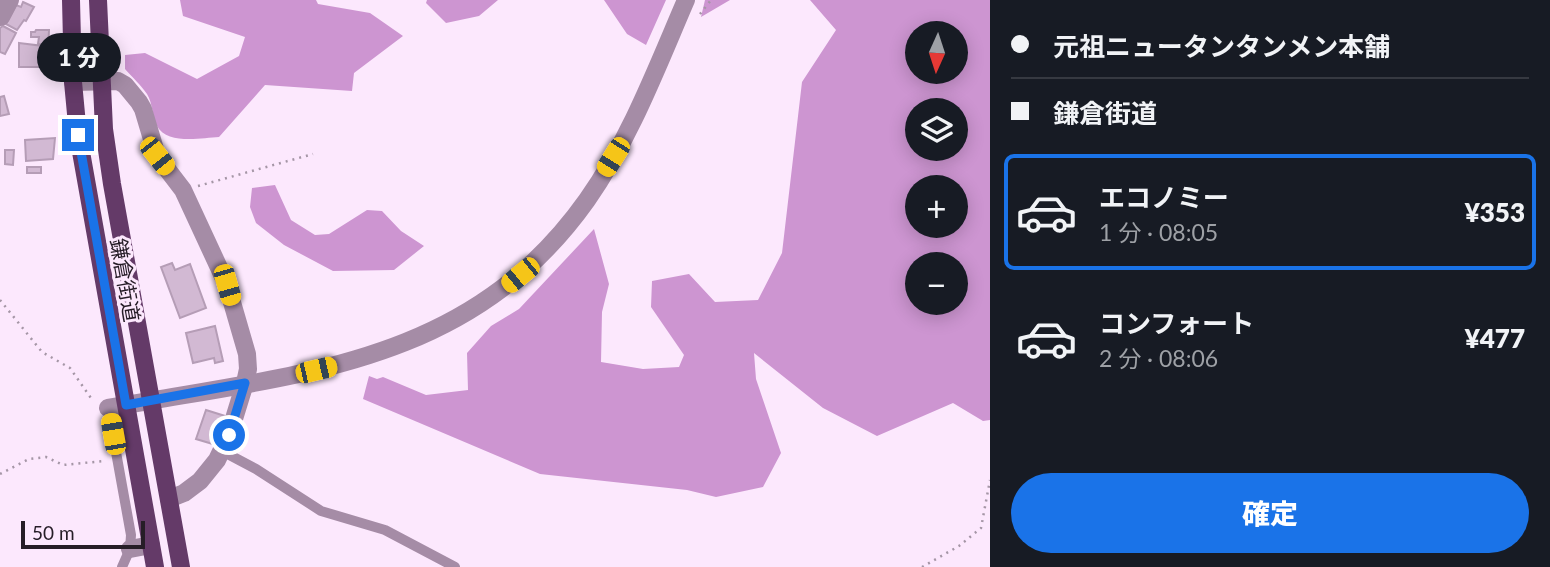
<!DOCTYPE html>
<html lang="ja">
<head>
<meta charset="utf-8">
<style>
  :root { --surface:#171b24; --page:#20242c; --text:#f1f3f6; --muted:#9ea1a6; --line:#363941; --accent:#1a73e8 }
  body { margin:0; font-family:Lato,"Noto Sans JP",sans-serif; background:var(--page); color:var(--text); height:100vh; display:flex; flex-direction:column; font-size:26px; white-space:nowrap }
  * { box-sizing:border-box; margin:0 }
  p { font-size:23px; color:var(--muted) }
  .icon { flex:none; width:38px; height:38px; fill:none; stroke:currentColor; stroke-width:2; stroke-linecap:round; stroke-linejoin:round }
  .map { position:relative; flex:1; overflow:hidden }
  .details { display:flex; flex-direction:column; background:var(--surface); width:560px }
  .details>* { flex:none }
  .banner { display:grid; align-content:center; height:154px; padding:0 21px; background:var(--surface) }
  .needle { width:46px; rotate:183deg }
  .tools { position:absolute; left:905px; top:21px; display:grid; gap:14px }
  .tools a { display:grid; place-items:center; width:63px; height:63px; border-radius:50%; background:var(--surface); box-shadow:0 4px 18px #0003; font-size:35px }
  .scale { position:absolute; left:21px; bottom:18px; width:124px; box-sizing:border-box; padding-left:7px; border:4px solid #261d27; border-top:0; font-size:19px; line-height:24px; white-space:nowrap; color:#261d27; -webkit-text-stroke:5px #fce8fd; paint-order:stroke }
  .end { position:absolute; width:32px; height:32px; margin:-16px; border:9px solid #1a73e8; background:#fff; box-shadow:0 0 0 4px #fff }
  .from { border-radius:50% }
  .bubble { position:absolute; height:49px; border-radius:24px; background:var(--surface); box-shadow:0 4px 18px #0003; font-size:23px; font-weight:800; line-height:49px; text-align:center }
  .car { position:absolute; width:21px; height:42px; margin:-21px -10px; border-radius:9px; box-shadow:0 0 5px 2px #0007; background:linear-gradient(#f5c518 24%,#345 0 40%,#f5c518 0 76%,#345 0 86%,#f5c518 0) }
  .banner b { display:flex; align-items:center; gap:24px; height:66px; font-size:26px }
  .banner b+b { border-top:2px solid var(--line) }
  .banner i { width:18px; height:18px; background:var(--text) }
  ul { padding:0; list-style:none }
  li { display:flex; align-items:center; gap:21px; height:116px; margin:0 14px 10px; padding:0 7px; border:4px solid transparent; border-radius:10px }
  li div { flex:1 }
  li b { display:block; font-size:26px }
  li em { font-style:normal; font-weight:800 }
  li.on { border-color:var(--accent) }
  li>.icon { width:63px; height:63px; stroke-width:1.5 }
  .action { display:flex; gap:14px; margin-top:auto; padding:14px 21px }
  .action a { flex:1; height:80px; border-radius:42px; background:var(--accent); color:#fff; font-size:28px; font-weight:800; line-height:80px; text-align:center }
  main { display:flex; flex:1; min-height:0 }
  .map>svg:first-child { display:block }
  .forest { fill:#cd95d1; fill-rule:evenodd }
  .building { fill:#d2b9d3; stroke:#b59db6; stroke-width:2 }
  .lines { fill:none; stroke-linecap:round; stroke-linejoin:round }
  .path { stroke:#a596a6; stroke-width:2.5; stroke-dasharray:2 5; stroke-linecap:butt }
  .service { stroke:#a58ca6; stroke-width:10 }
  .minor { stroke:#a58ca6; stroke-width:18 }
  .tertiary { stroke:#a58ca6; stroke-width:18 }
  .primary { stroke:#643a68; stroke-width:18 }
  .route { stroke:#1a73e8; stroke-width:9 }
  .labels { text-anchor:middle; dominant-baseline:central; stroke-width:6; stroke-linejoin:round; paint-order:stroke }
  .street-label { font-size:21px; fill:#261d27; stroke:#fce8fd }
</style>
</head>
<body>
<main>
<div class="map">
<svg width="990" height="567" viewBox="0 0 990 567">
  <rect width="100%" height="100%" fill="#fce8fd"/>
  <path class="forest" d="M180,0h136l2,4 52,9 33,23 -49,37 -2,18 -87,-6 -46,52c-18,1 -52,8 -62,-11 -5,-10 -4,-22 -10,-32 -6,-9 -15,-17 -22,-25v-14l20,-2 52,26 42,-23 6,-19 -62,-21z
    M427,0h71l-19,16 -33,7 -20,-20z
    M604,0h62l-20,45 -19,-11z
    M705,0h25l-29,17z
    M810,0h180v420l-7,1 -30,-18 -76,33 -54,-28 -69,-55 2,26 25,74 -18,34 -47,10 -29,-7 -147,-16 -177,-75 6,-23 8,3 6,-2 43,18 42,-5 -1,-37 24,-27 28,-17 75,-80 15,55 -7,28 -1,50 42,7 36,-2 5,-12 -33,-48 1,-26 37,-7 26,28 43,-2 24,-47 20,-171 34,-52zM917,33h39v39h-39zM917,110h39v39h-39zM956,187v39h-39v-39zM956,264v39h-39v-39z
    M275,185l16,35 24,15 14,-1 38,-24 15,1 19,20 23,15 -30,24 -61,1 -49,-26 -28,-22 -6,-16 2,-19z"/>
  <path class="building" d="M23,2l11,5 -8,14 -2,-1 -7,10 -11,-6 10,-19 5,2z
    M3,26l13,7 -11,21 -5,-2v-24z
    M36,30h13l-1,23h-5l1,-8 -6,-1 1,-7h-8v-5h4z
    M19,43l24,3v13l3,1v4h-4v3h-23z
    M4,96l5,18 -9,2v-19z
    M55,138l-2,21 -27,2 -1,-21z
    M5,150h9l-1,15 -8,-1z
    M27,167h14v6h-14z
    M172,263l3,7 15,-6 16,44 -26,10 -19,-51z
    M215,326l8,35 -8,2 -1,-5 -21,5 -7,-30z
    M206,410l19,6 -9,29 -20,-6z"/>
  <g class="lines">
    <path class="path" d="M700,14l11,-14
      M198,186l115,-32
      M0,300l42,52 28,16 23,33
      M0,474l29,-15 17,-2 17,8 41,-4
      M922,567l37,-21 22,-18 9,-48"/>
    <path class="service" d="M108,408l23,127 -1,14 -8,18
      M222,451l34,18 65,42 64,19 70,37"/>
    <path class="minor" d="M1,17l9,-17
      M73,82l45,-1 7,4 14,17 4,7 14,47 26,34 44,95 20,69 1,15 -3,14 -16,52 -12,25 -17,21 -16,12 -15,6
      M108,408l18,-3
      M130,549l21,-4"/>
    <path class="tertiary" d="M126,405c180,-32 346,-43 461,-205 43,-61 70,-133 99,-200"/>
    <path class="primary" d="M71,0l2,82 5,53 77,432
      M98,0l6,129 8,55 69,383"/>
  </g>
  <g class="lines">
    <path class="route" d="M78,135l48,270 119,-22 -16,52"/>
  </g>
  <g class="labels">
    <g class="street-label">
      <text transform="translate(126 280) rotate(80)">鎌倉街道</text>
    </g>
  </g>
</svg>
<div class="tools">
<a><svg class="needle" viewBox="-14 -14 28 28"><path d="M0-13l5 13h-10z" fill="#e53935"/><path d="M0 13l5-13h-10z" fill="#9ea1a6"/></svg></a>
<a><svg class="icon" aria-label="layers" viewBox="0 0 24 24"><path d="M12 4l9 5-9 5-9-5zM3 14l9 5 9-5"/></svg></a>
<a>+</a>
<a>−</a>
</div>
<div class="scale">50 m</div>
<i class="end from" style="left:229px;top:435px"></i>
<i class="end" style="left:78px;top:135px"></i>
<div class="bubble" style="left:37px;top:33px;width:84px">1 分</div>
<i class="car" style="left:157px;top:156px;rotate:142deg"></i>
<i class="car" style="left:613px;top:157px;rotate:212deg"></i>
<i class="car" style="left:520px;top:275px;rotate:231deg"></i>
<i class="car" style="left:227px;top:285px;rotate:164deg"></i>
<i class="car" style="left:316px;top:370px;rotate:77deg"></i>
<i class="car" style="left:113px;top:434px;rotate:350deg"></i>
</div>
<section class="details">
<div class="banner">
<b><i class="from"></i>元祖ニュータンタンメン本舗</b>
<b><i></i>鎌倉街道</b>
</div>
<ul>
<li class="on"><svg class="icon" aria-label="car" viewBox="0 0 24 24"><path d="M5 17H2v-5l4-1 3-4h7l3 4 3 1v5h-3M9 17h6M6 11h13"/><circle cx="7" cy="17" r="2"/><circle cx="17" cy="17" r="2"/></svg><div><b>エコノミー</b><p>1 分 · 08:05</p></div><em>¥353</em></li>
<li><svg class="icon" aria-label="car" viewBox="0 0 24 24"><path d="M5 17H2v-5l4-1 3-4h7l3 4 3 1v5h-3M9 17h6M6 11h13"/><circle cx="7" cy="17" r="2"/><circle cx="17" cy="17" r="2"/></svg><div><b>コンフォート</b><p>2 分 · 08:06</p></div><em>¥477</em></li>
</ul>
<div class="action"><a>確定</a></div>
</section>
</main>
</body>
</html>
